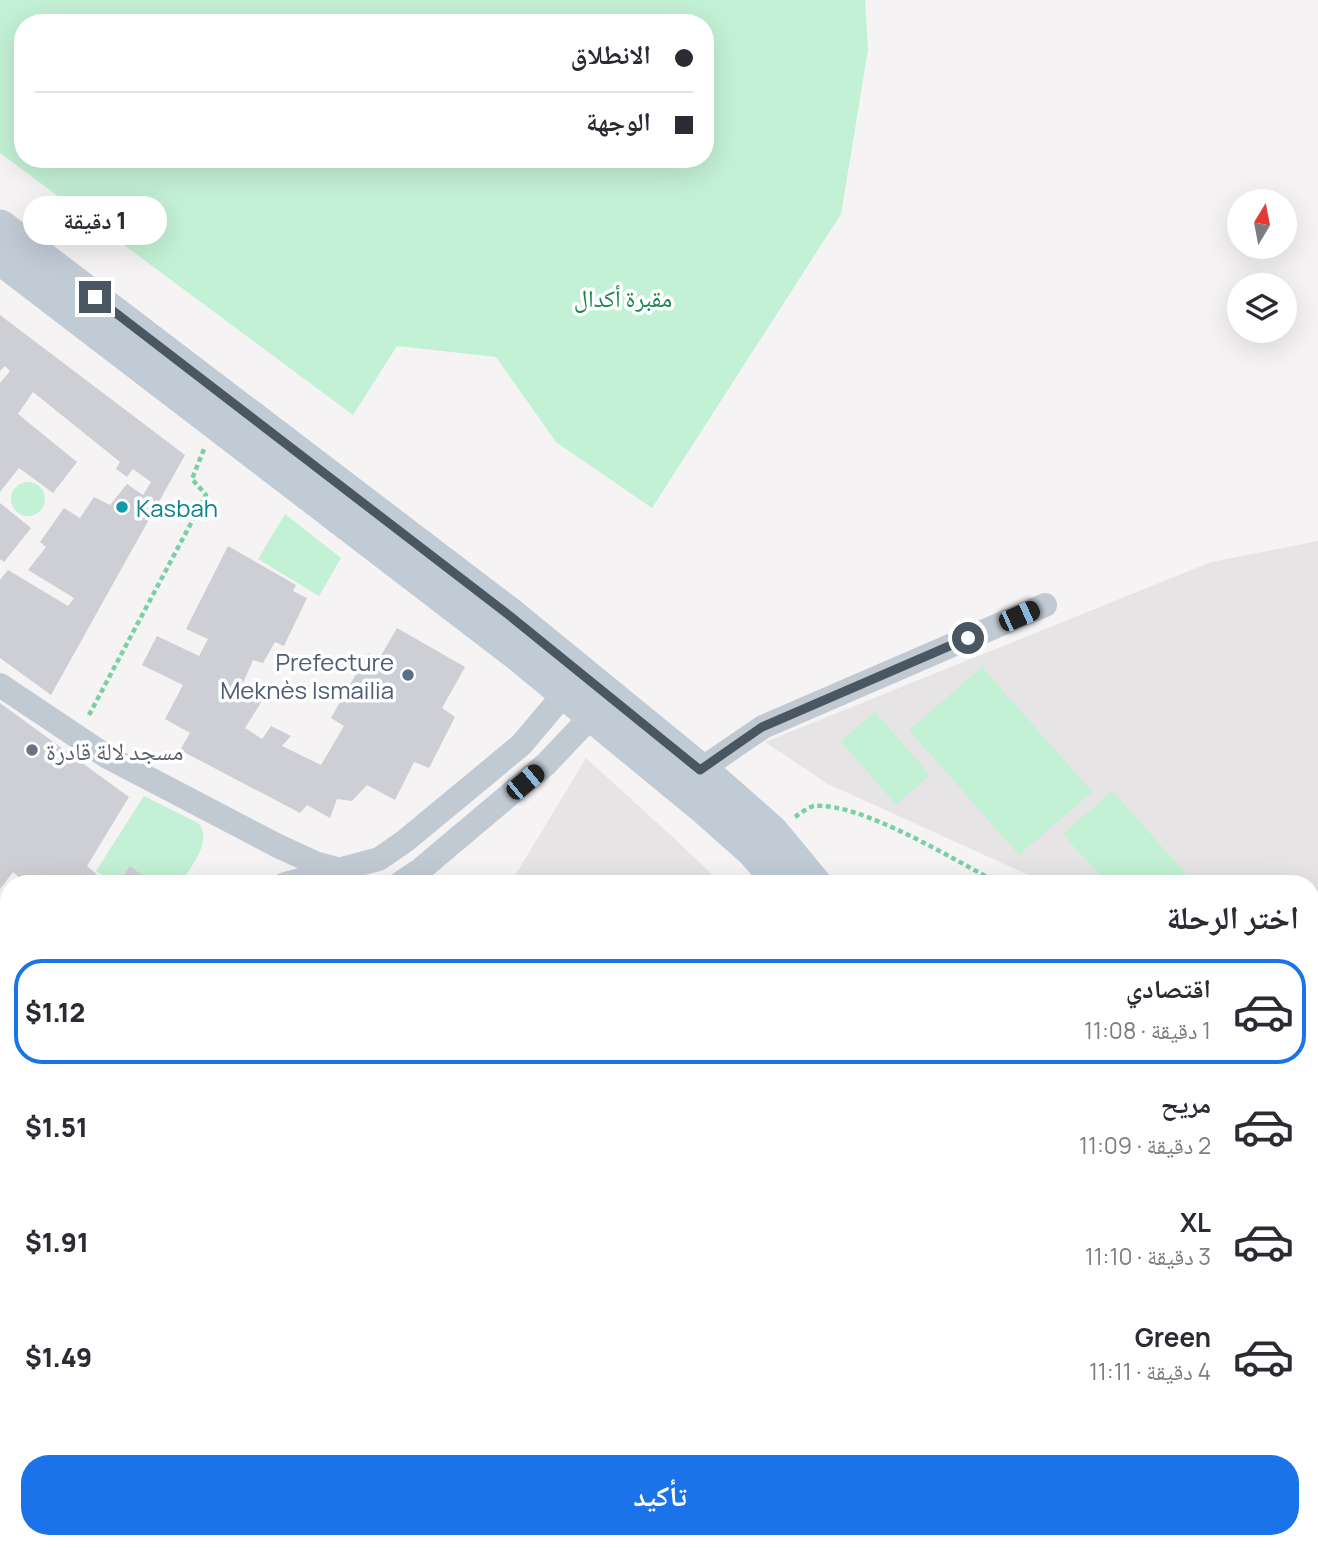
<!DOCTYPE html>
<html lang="ar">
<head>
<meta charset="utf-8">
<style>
  :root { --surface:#fff; --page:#f2f2f3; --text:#2b2b33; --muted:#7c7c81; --line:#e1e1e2; --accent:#1a73e8 }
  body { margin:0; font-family:Manrope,"Noto Naskh Arabic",sans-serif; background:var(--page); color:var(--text); direction:rtl; height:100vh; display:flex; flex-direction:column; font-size:26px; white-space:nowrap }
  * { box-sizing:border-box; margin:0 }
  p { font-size:23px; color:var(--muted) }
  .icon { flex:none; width:38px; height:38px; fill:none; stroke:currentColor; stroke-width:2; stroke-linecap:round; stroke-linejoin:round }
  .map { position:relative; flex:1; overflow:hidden; direction:ltr }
  .drawer { position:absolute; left:0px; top:875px; width:1320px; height:674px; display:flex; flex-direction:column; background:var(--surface); border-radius:28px 28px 0 0; box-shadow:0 7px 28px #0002; direction:rtl }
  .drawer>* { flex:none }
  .top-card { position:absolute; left:14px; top:14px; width:700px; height:154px; border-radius:28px; box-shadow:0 7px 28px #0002; direction:rtl; display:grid; align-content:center; height:154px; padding:0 21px; background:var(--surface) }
  .needle { width:46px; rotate:10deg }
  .buttons { position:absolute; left:1227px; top:189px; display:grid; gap:14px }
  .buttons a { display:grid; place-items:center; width:70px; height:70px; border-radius:50%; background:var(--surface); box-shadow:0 7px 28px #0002; font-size:35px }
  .end { position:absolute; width:32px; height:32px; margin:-16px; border:9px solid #4a5661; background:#fff; box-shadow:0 0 0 4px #fff }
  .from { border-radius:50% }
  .bubble { position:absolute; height:49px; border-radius:24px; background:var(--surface); box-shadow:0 7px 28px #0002; font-size:23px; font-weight:800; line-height:49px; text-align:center; direction:rtl }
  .car { position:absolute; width:21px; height:42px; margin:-21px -10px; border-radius:9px; box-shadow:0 0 5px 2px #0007; background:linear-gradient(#222 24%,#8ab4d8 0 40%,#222 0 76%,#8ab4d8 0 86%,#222 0) }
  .top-card b { display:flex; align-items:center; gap:24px; height:66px; font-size:26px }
  .top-card b+b { border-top:2px solid var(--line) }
  .top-card i { width:18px; height:18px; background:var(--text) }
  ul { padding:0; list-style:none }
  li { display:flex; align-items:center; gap:21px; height:105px; margin:0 14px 10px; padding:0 7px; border:4px solid transparent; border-radius:28px }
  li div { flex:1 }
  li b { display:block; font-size:26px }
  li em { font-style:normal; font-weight:800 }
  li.active { border-color:var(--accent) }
  li>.icon { width:63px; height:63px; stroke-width:1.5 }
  h2 { padding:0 21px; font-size:32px; line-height:84px }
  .cta { display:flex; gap:14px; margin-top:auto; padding:14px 21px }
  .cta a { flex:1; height:80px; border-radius:28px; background:var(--accent); color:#fff; font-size:28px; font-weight:800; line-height:80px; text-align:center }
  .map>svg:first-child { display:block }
  .education { fill:#e6e4e5 }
  .green { fill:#c3f1d5; fill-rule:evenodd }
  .building { fill:#cdcfd5 }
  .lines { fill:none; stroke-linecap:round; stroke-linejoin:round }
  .path { stroke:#7ad0a6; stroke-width:4.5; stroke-dasharray:5 3.5; stroke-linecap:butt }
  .service { stroke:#c1cad2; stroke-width:12 }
  .minor { stroke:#c1cad2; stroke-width:24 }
  .secondary { stroke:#c1cbd6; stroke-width:35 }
  .route { stroke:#4a5661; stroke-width:9 }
  .culture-dot { fill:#0f9aa8; stroke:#fff; stroke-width:2.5 }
  .service-dot { fill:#5c6f8a; stroke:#fff; stroke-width:2.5 }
  .worship-dot { fill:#6b7280; stroke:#fff; stroke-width:2.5 }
  .labels { text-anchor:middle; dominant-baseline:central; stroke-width:7; stroke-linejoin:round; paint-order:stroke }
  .park-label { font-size:24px; fill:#17864f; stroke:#fff }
  .culture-label { font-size:24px; fill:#0d838f; stroke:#fff; text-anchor:start }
  .service-label { font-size:24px; fill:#4e5e75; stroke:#fff; text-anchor:end }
  .worship-label { font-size:24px; fill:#5b616d; stroke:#fff; text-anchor:start }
</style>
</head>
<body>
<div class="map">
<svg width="1318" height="1548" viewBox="0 0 1318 1548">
  <rect width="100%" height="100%" fill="#f5f3f3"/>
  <path class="education" d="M1318,541v466l-7,-3v-120h-263l-220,-100 -63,-42 446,-180z
    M586,758l90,82 46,44h-212z
    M445,1540h214l-10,8h-198z"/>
  <path class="green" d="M0,0h865l3,50 -27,164 -189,294 -96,-66 -60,-85 -99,-11 -44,69 -353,-262zM23,23h682v136h-682z
    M11 499a17 17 0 1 1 34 0a17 17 0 1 1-34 0Z
    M285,514l56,44 -22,38 -61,-37z
    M982,667l110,125 -73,63 -110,-125z
    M875,712l55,63 -34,30 -55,-64z
    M1112,791l78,87 -7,6h-75l-45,-50z
    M144,796l54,27c16,18 -8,44 -17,61h-26l-25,-18 -13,17 -4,1 -17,-13z
    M659,1540h301l2,8h-313z"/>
  <path class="building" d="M0,315l185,140 -134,240 -51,-37v-78l8,-10 60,36 6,-8 -46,-28 18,-23 -6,-5 24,-34 16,10 14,-21 16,8 17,-21 16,11 8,-13 -18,-13 -6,8 -11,-8 4,-7 -87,-70 -15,22 59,48 -24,31 -34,-25 -19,24v-109l10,-12 -5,-5 -5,5z
    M0,503l31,25 -27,34 -4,-3z
    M228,546l68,39 -3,6 14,7 -23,48 -9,-4 -12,21 -10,-3 -10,23 24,10 -22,35 17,11 9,-13 20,10 -9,10 39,19 23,-39 -13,-8 37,-65 10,8 19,-33 68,39 -23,41 13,9 -26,51 -15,-6 -19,38 -28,-15 -15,16 -15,-2 -7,19 -23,-13 -7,8 -120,-63 10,-17 -25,-14 18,-34 -41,-20 15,-29 42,20 9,-17 -22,-10z
    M0,703l129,94 -42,69 21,18h-90l3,-5 -8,-7 -13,17z
    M130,866l25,18h-38z
    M9,895v57l-9,11v-57z
    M9,968v41l-9,10v-39z"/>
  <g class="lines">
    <path class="path" d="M89,715l117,-220 -14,-16 12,-30
      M795,817c6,-4 13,-10 19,-11 47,-4 142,55 186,78
      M1311,1034l7,5
      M1311,1448l7,10"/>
    <path class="service" d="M92,1548l10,-8"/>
    <path class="minor" d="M0,685l106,71 172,90 37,17 26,7 8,14
      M700,770l63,-43 282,-122
      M285,884l94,-25 26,-18 116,-96 55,-65
      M399,884l21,-14 126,-106 57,-60
      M0,1149l9,-8
      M0,1189l9,-7
      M0,1220l9,11
      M396,1540l7,8
      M351,1548l10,-8"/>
    <path class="secondary" d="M0,227l511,389 208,170 52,46 43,52
      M0,257l516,395 186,153 52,46 28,33
      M1006,1540l1,8
      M1032,1540l1,8"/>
  </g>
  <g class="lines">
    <path class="route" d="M95,297l415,319 190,154 62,-43 206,-89"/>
  </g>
  <circle class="culture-dot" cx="122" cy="507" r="7"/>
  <circle class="service-dot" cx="408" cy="675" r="7"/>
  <circle class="worship-dot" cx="32" cy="750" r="7"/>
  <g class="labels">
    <g class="park-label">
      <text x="623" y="297">مقبرة أكدال</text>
    </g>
    <g class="culture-label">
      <text x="136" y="507">Kasbah</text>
    </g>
    <g class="service-label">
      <text x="394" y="661">Prefecture<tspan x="394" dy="28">Meknès Ismailia</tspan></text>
    </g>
    <g class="worship-label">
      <text x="46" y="750">مسجد لالة قادرة</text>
    </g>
  </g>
</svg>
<div class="buttons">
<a><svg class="needle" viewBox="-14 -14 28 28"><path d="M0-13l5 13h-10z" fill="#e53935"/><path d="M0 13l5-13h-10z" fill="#7c7c81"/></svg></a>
<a><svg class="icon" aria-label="layers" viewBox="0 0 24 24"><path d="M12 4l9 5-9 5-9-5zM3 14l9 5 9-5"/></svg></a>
</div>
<i class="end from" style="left:968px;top:638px"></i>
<i class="end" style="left:95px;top:297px"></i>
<div class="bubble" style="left:23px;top:196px;width:144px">1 دقيقة</div>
<i class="car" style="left:1019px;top:616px;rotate:66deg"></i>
<i class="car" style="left:525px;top:782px;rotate:50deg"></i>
<div class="top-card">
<b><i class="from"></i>الانطلاق</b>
<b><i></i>الوجهة</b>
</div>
<section class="drawer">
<h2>اختر الرحلة</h2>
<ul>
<li class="active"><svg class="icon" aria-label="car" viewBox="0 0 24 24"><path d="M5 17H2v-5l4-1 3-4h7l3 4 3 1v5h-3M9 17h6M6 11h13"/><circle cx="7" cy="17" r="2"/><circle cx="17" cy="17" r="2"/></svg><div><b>اقتصادي</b><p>1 دقيقة · 11:08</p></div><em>$1.12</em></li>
<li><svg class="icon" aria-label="car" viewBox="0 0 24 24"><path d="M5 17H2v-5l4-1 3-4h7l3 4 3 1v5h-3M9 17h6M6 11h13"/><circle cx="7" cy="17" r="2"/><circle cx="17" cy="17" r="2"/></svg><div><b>مريح</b><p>2 دقيقة · 11:09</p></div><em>$1.51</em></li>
<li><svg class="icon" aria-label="car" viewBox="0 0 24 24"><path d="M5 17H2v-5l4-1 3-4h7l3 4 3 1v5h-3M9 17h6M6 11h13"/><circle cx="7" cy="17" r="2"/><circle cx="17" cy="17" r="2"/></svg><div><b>XL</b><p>3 دقيقة · 11:10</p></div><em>$1.91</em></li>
<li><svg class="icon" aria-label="car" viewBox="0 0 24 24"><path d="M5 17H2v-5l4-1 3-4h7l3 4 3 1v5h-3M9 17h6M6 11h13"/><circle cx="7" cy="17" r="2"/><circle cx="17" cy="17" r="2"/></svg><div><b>Green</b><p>4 دقيقة · 11:11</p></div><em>$1.49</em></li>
</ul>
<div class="cta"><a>تأكيد</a></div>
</section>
</div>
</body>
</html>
